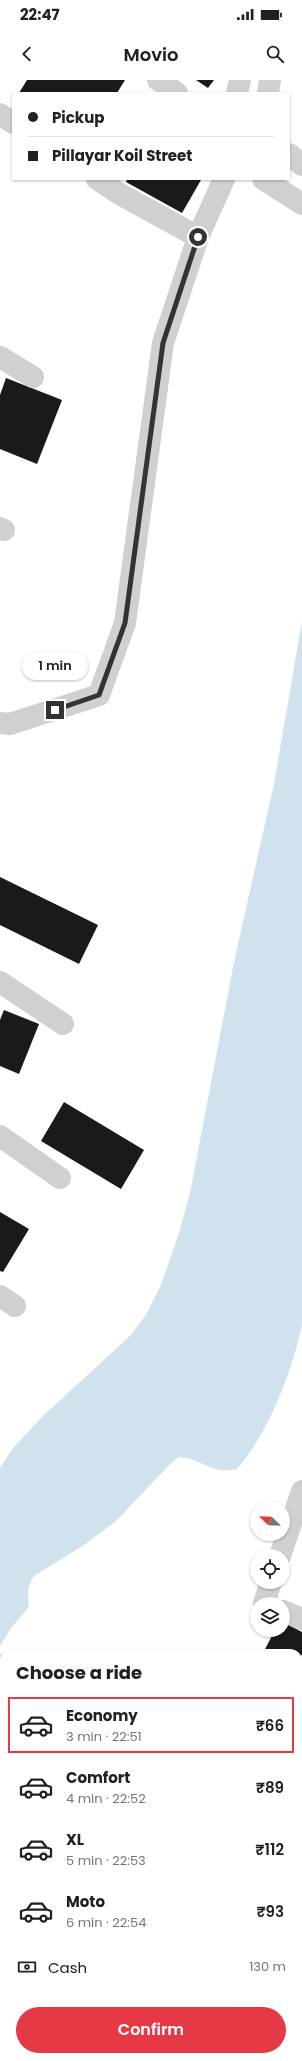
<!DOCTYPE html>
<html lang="en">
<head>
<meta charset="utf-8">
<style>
  :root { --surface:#fff; --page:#f6f6f6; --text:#202124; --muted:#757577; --line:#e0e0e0; --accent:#e63946 }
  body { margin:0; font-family:Poppins,sans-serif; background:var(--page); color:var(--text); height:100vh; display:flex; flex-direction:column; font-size:15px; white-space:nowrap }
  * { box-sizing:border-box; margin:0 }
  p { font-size:13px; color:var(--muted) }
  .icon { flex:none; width:22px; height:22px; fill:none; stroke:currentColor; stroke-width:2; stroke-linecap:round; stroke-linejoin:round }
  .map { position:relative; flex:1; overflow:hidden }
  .side { position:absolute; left:0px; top:1569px; width:302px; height:412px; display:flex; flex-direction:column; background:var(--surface); border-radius:12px 12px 0 0; box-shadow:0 1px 3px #0004 }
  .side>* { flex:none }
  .guide { position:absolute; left:12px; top:12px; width:278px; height:88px; border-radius:0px; box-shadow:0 1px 3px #0004; display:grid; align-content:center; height:88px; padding:0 16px; background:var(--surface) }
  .needle { width:26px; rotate:293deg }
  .fabs { position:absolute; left:250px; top:1421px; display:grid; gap:8px }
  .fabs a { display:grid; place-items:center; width:40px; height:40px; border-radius:50%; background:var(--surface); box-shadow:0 1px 3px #0004; font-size:20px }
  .end { position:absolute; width:18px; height:18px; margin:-9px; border:5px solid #333; background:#fff; box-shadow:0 0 0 2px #fff }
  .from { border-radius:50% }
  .bubble { position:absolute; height:28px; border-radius:14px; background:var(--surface); box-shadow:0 1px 3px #0004; font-size:13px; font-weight:600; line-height:28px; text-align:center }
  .guide b { display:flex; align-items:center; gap:14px; height:38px; font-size:15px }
  .guide b+b { border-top:1px solid var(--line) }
  .guide i { width:10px; height:10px; background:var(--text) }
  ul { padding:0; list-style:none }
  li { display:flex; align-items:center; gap:12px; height:56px; margin:0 8px 6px; padding:0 8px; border:2px solid transparent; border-radius:0px }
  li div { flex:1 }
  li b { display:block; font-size:15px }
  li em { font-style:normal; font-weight:600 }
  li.on { border-color:var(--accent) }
  li>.icon { width:36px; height:36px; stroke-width:1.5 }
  h2 { padding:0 16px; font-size:18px; line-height:48px }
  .pay { display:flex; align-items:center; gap:10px; height:44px; padding:0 16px; font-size:15px }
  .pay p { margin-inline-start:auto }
  .cta { display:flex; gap:8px; margin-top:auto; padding:8px 16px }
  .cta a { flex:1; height:46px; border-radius:24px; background:var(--accent); color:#fff; font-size:16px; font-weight:600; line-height:46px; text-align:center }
  .status { display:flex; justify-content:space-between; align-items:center; height:28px; padding:0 20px; background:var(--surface); direction:ltr }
  .status svg { height:11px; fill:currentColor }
  header { display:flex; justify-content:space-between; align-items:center; height:52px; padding:0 16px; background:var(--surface); font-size:18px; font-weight:600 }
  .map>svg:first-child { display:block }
  .water { fill:#cfe2ee }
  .building { fill:#1a1a1a }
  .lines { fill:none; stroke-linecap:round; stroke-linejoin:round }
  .minor { stroke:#d0d0d0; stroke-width:22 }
  .major { stroke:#ababab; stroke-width:22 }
  .route { stroke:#333; stroke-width:5 }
</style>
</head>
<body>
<div class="status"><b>22:47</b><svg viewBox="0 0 49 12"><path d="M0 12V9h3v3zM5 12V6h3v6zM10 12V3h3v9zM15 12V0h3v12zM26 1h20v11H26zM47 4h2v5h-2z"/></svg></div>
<header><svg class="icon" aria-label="back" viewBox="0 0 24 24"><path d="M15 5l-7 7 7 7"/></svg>Movio<svg class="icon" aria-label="search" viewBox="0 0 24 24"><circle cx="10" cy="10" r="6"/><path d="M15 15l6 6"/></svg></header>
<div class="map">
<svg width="302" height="1981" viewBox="0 0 302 1981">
  <rect width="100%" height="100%" fill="#fff"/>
  <path class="water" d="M302,541v704c-11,49 -32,105 -65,144 -25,6 -34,-10 -58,-12l-7,5 -57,60 -31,23 -50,31c-7,11 -7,19 -5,31l-18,21 -11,18v-178l13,-20 31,-33 86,-79 17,-23 14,-28 18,-52 11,-40 44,-231 40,-178z
    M0,1574l4,2v78l-4,-3z
    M298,1773l4,5v203h-80l-1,-4h77z"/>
  <path class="building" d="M27,0h98l-8,13h-98z
    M196,0h18l-6,8z
    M127,99h72l2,1 -19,33 -56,-31z
    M6,298l56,22 -25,64 -37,-15v-54z
    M0,797l98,48 -19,39 -79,-39z
    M4,930l35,14 -20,50 -19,-8v-46z
    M64,1022l80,48 -23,39 -80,-48z
    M0,1132l29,17 -26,43 -3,-1z
    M283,1542l19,10v22l-4,8v-9h-35l12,-23h8z
    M0,1779l4,7v8l-4,2z
    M4,1841v86l-4,3v-87z
    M0,1962l4,8v7h4l2,4h-10z
    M25,1977h42l2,4h-42z
    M88,1977h48l2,4h-48z"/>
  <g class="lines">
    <path class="minor" d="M158,0l19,13
      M237,13l3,-13
      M268,13l2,-13
      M0,34l13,9
      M289,74l13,11
      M97,99l21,14 80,44
      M263,99l39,25
      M0,277l33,20
      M0,448l4,2
      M0,643l10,1 89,-29 26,-72 38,-280 35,-106 26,-58
      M0,902l63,42
      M0,1056l60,42
      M0,1216l15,10
      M280,1476l22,-65
      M266,1524l-2,-1 7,-21
      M283,1531l19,8
      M0,1819l4,-2"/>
    <path class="major" d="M298,1923l4,-3
      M235,1981l5,-4
      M285,1981l4,-4"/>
  </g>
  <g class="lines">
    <path class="route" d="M55,630l44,-15 26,-72 38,-280 35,-106"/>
  </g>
</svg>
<div class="fabs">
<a><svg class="needle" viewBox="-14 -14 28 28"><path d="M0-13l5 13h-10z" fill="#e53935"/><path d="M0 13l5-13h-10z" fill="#757577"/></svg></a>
<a><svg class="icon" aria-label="locate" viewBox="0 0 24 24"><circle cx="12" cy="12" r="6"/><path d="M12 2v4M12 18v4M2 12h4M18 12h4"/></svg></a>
<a><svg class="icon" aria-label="layers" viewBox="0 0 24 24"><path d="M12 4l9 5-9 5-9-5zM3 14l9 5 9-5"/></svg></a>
</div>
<i class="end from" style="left:198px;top:157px"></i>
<i class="end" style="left:55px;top:630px"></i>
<div class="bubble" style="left:22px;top:572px;width:66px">1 min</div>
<div class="guide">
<b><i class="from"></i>Pickup</b>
<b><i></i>Pillayar Koil Street</b>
</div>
<section class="side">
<h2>Choose a ride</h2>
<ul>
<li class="on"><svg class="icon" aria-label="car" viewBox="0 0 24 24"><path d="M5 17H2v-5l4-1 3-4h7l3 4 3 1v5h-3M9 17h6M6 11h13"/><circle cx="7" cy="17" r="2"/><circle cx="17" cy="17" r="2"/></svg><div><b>Economy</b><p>3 min · 22:51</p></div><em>₹66</em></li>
<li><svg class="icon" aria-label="car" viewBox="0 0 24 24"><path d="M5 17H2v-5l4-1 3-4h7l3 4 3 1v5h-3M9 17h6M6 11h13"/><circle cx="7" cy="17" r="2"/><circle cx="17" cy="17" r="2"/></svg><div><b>Comfort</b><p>4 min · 22:52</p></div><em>₹89</em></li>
<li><svg class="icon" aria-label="car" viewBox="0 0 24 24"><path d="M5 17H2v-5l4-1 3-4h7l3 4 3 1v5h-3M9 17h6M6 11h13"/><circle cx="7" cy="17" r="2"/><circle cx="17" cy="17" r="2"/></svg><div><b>XL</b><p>5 min · 22:53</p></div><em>₹112</em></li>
<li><svg class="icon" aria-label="car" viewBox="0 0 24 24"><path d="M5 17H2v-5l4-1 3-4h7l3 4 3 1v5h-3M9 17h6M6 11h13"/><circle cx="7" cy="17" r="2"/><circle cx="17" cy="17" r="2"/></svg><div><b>Moto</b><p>6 min · 22:54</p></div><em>₹93</em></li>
</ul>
<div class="pay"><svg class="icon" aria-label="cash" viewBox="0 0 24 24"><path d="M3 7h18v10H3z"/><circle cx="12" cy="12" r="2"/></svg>Cash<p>130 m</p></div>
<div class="cta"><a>Confirm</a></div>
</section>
</div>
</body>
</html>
